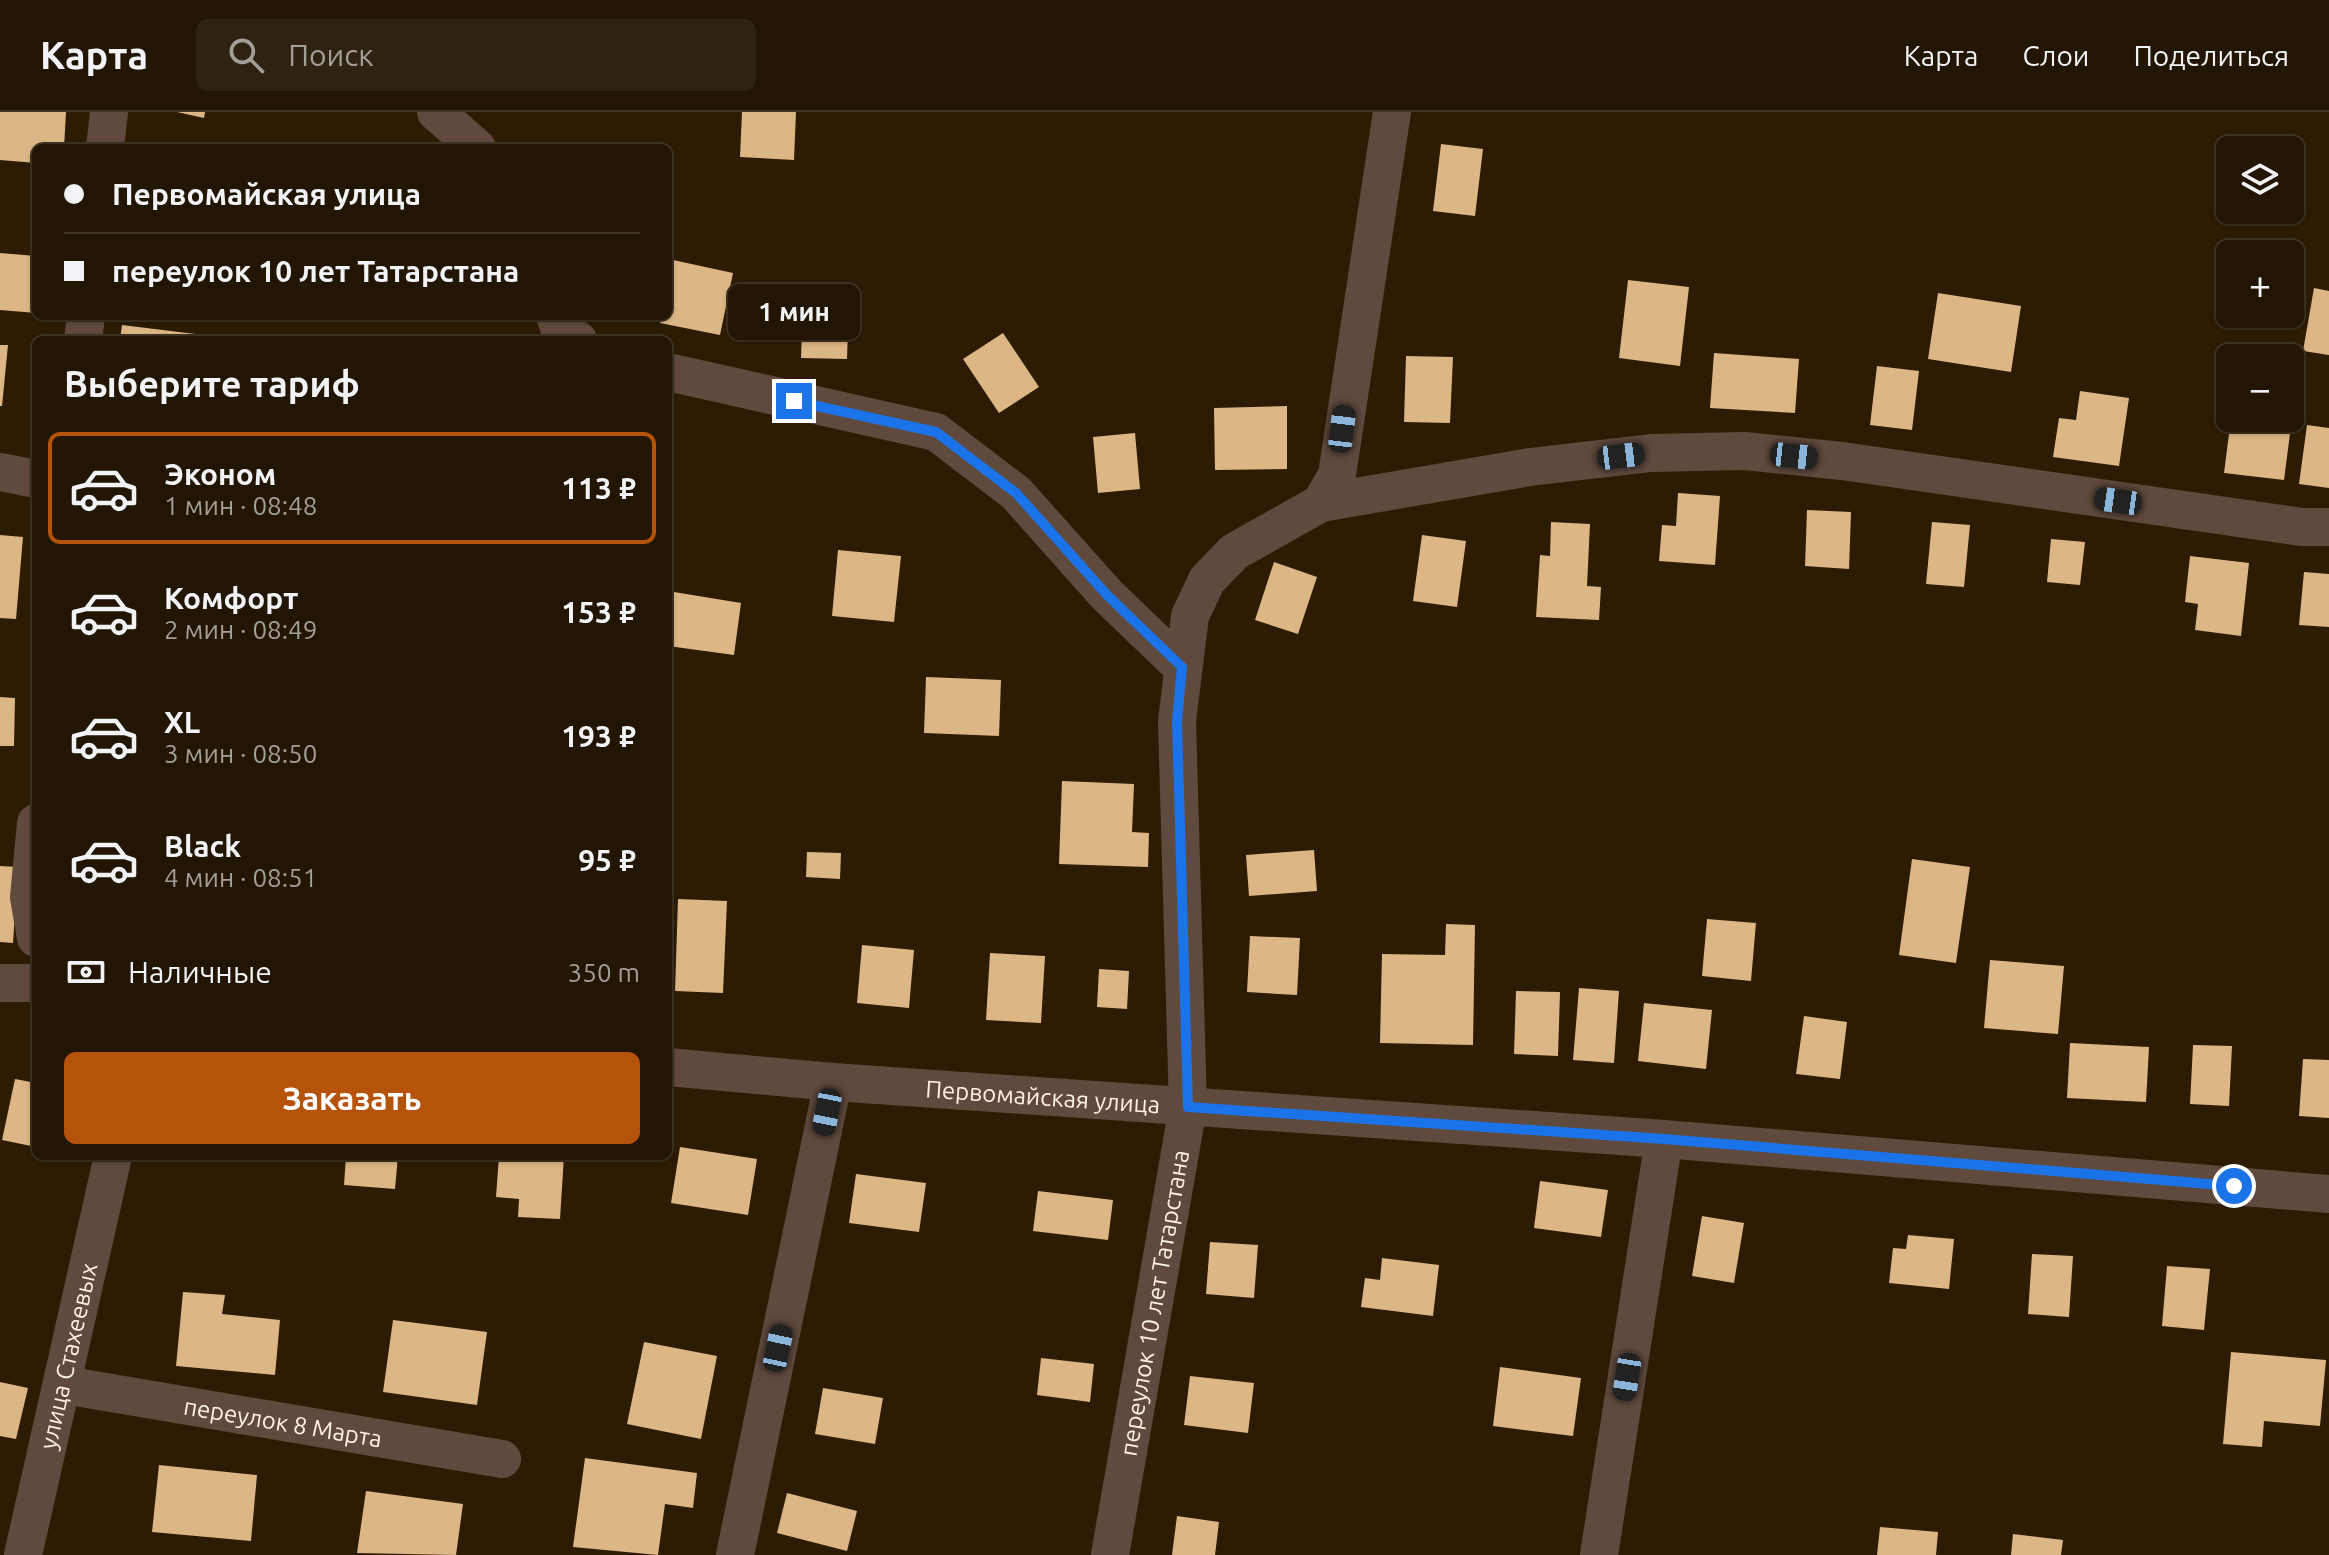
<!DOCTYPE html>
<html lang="ru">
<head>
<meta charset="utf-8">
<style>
  :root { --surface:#221502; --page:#2e2211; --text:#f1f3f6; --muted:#a29f99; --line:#3f3424; --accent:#b45309 }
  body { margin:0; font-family:Ubuntu,sans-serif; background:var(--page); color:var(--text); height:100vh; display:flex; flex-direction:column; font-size:30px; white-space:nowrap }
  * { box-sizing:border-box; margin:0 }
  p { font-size:26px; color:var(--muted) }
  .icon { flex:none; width:44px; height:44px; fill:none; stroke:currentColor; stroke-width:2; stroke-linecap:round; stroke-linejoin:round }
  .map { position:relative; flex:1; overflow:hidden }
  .sheet { position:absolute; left:32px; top:224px; width:640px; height:824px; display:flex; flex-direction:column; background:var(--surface); border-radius:12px; box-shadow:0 2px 6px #0004,0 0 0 2px var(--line) }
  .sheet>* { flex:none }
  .top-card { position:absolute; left:32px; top:32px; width:640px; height:176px; border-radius:12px; box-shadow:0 2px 6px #0004,0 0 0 2px var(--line); display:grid; align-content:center; height:176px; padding:0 32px; background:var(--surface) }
  .buttons { position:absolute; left:2216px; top:24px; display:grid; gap:16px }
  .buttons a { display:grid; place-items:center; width:88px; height:88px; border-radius:12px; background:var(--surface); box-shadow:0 2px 6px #0004,0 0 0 2px var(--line); font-size:40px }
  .end { position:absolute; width:36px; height:36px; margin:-18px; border:10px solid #1a73e8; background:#fff; box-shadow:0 0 0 4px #fff }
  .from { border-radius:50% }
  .bubble { position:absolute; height:56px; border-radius:12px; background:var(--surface); box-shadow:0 2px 6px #0004,0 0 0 2px var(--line); font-size:26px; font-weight:700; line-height:56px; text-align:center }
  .car { position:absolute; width:24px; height:48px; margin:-24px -12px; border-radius:10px; box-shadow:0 0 6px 2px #0007; background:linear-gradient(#222 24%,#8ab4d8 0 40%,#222 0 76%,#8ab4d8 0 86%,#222 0) }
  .top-card b { display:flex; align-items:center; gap:28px; height:76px; font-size:30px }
  .top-card b+b { border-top:2px solid var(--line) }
  .top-card i { width:20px; height:20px; background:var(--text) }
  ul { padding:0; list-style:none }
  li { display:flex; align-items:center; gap:24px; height:112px; margin:0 16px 12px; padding:0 16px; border:4px solid transparent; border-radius:12px }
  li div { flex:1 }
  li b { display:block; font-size:30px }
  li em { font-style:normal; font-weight:700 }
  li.on { border-color:var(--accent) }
  li>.icon { width:72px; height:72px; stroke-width:1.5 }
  h2 { padding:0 32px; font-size:36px; line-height:96px }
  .pay { display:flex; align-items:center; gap:20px; height:88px; padding:0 32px; font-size:30px }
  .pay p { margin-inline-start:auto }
  .cta { display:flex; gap:16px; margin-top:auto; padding:16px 32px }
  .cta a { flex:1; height:92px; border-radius:12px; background:var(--accent); color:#fff; font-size:32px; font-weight:700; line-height:92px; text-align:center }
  header { display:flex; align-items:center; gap:48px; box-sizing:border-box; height:112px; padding:0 40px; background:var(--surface); border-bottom:2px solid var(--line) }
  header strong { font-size:38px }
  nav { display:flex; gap:44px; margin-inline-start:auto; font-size:28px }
  .search { width:560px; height:72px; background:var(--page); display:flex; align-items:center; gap:20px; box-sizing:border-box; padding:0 28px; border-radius:12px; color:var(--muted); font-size:30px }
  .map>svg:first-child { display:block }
  .building { fill:#dcb684 }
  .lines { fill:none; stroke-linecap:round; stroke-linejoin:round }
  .street { stroke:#604a3e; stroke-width:38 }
  .route { stroke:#1a73e8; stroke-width:10 }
  .labels { text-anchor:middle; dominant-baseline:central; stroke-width:8; stroke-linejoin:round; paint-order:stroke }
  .street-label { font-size:24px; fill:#fef2e3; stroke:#0f0802 }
</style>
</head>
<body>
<header>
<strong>Карта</strong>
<div class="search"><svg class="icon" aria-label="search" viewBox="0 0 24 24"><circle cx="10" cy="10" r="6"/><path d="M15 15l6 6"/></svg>Поиск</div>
<nav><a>Карта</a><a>Слои</a><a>Поделиться</a></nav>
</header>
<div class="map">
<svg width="2329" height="1443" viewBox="0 0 2329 1443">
  <rect width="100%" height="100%" fill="#2d1c03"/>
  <path class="building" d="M0,0h66l-2,36h-28v15l-36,-3z
    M177,0h28l-1,6z
    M742,0h54l-2,48 -54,-3z
    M1441,32l42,5 -8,67 -42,-5z
    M0,141l36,3v57l-36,-3z
    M673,148l60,13 -13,62 -60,-12 1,-7h7v-32z
    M1628,168l61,7 -9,79 -61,-8z
    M2314,176l15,3v64l-26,-4z
    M1938,181l83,13 -10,66 -83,-13z
    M803,188l46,1 -2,58 -46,-1z
    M122,213l73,9v6h-75z
    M1003,221l36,54 -40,26 -36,-54z
    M0,233h8l-6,61h-2z
    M1714,241l85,6 -4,54 -85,-5z
    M1406,244l47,1 -3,66 -46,-1z
    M1877,254l42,5 -7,59 -42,-5z
    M2290,264l7,1 -5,40h-2z
    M2080,279l49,7 -10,68 -66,-9 6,-39 17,2z
    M1287,294v63l-72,1 -1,-62z
    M2231,306h61l-8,62 -60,-7z
    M2307,313l22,3v60l-30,-4z
    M1135,321l5,56 -42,4 -5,-56z
    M1678,381l42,3 -5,69 -56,-4 3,-36 14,1z
    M1807,398l44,2 -2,57 -44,-3z
    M1551,410l39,2 -3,62 14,1 -2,33 -63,-3 4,-62 10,1z
    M1932,410l38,3 -6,62 -38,-3z
    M0,423l23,2 -7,82 -16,-1z
    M1422,423l44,6 -9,66 -44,-6z
    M2051,427l34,3 -5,43 -33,-3z
    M838,438l63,6 -7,66 -62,-6z
    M2190,444l59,7 -8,73 -46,-6 3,-26 -13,-2z
    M1274,450l43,15 -19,57 -43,-14z
    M2304,460l25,2v53l-30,-2z
    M674,480l67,11 -7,52 -66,-9z
    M926,565l75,3 -2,56 -75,-3z
    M0,585l15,1 -1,48h-14z
    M1062,669l72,3 -2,48 17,1 -1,34 -89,-3z
    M1314,738l3,41 -68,5 -3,-41z
    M807,740l34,1 -1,26 -34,-2z
    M1912,747l58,8 -14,96 -57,-8z
    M0,754l18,1 -5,76 -13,-1z
    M678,787l49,2 -4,92 -48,-2z
    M1707,807l49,4 -5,58 -49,-5z
    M1446,812l29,1 -2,120 -93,-2 2,-89 63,1z
    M1250,824l50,2 -3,57 -50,-3z
    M862,833l52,5 -5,58 -52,-5z
    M990,841l55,3 -4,67 -55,-3z
    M1990,848l74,6 -6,68 -74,-6z
    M1099,857l30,2 -2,38 -30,-2z
    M1579,876l40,3 -5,72 -41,-3z
    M1516,879l44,1 -2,64 -44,-2z
    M1644,891l68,7 -6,59 -68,-8z
    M1804,904l43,6 -7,57 -44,-5z
    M2070,931l79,4 -3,55 -79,-4z
    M2193,933l39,1 -3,60 -39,-2z
    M2303,947l26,1v58l-30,-2z
    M15,967l21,4v64l-34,-7z
    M680,1035l77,12 -9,56 -77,-12z
    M346,1044h52l-3,33 -51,-4z
    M499,1044h65l-4,63 -42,-2 1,-18 -23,-2z
    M856,1062l70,9 -7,49 -70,-9z
    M1540,1069l68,9 -7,47 -67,-9z
    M1038,1079l75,9 -5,40 -75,-9z
    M1702,1104l42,7 -10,60 -42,-7z
    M1908,1123l46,4 -5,50 -60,-6 4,-35 13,1z
    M1210,1130l48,3 -4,53 -48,-4z
    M2032,1142l41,2 -4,61 -41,-3z
    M1382,1146l57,7 -6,51 -72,-9 4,-29 15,2z
    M2167,1154l43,3 -6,61 -42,-4z
    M183,1180l42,3 -3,19 58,6 -5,55 -99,-9z
    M393,1208l94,12 -10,73 -94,-13z
    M644,1230l73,14 -16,83 -74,-15z
    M2231,1240l95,8 -6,66 -56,-5 -2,26 -39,-3z
    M1041,1246l53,6 -4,38 -53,-7z
    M1500,1255l81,11 -8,58 -80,-10z
    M1190,1264l64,7 -6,50 -64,-8z
    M0,1270l28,6 -12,51 -16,-3z
    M823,1276l60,10 -8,46 -60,-10z
    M585,1346l112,15 -4,35 -28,-4 -7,51 -85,-8z
    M159,1353l98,10 -6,66 -99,-9z
    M366,1379l97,13 -7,51 -99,-2z
    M787,1381l70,18 -10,40 -70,-18z
    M1177,1404l42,6 -4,33h-43z
    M1880,1415l58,5 -2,23h-59z
    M2013,1422l50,6 -2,15h-50z"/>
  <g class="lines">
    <g class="street">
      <path d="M436,0l41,36"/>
      <path d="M105,36l4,-36"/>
      <path d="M555,204l5,14 18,10"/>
      <path d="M83,228l3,-24"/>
      <path d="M668,260l268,60 80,61 91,102 75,72"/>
      <path d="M0,360l36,7"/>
      <path d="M1321,391l209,-36 121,-14 94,-2 97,10 460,66h27"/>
      <path d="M36,711l-7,74 7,41"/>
      <path d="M0,871h36"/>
      <path id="s1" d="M668,955l165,15 831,57 665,55"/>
      <path id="s2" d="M64,1273l438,74"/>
      <path id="s3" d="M23,1443l90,-399"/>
      <path d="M735,1443l98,-473"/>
      <path id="s4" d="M1110,1443l78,-448 -11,-386 13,-105 17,-36 27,-28 87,-49 16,-28 55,-363"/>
      <path d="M1599,1443l65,-416"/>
    </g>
  </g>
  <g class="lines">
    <path class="route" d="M794,289l142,31 80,61 91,102 75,72 -5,54 11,386 476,32 570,47"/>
  </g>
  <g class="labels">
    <g class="street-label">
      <text stroke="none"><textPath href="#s1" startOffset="376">Первомайская улица</textPath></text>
      <text stroke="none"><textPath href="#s4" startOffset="256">переулок 10 лет Татарстана</textPath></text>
      <text stroke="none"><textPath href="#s3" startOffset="204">улица Стахеевых</textPath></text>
      <text stroke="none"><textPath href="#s2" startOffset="222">переулок 8 Марта</textPath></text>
    </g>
  </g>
</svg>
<div class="buttons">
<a><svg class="icon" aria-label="layers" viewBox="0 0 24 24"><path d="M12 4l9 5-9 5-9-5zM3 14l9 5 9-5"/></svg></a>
<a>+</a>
<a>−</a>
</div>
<i class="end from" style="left:2234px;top:1074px"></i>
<i class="end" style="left:794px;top:289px"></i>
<div class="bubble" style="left:728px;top:172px;width:132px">1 мин</div>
<i class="car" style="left:1342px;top:317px;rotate:7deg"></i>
<i class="car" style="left:1621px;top:344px;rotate:83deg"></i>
<i class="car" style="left:1794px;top:344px;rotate:96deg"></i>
<i class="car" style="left:2118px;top:389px;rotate:278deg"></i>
<i class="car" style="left:827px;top:1000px;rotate:191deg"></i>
<i class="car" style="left:778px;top:1236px;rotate:12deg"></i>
<i class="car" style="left:1627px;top:1265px;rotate:189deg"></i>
<div class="top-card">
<b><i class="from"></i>Первомайская улица</b>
<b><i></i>переулок 10 лет Татарстана</b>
</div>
<section class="sheet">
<h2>Выберите тариф</h2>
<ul>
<li class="on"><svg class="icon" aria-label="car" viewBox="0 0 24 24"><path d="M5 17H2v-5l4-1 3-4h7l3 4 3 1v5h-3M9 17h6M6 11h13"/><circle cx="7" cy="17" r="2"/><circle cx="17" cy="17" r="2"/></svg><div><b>Эконом</b><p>1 мин · 08:48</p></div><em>113 ₽</em></li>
<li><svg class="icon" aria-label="car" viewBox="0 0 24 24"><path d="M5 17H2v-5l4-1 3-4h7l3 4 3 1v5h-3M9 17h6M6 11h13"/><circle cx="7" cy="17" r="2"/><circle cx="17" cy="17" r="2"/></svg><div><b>Комфорт</b><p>2 мин · 08:49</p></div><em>153 ₽</em></li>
<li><svg class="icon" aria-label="car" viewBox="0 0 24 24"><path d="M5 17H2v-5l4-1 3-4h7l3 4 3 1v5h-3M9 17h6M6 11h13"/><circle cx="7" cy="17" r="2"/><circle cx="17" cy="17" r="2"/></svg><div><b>XL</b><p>3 мин · 08:50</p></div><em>193 ₽</em></li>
<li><svg class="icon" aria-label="car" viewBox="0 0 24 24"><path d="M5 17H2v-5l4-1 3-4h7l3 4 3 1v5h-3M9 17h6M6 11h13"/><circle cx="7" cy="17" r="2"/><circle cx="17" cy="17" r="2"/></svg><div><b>Black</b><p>4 мин · 08:51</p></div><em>95 ₽</em></li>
</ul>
<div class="pay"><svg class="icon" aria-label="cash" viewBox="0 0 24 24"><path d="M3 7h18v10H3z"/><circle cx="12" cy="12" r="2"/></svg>Наличные<p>350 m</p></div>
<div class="cta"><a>Заказать</a></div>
</section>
</div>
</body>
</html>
